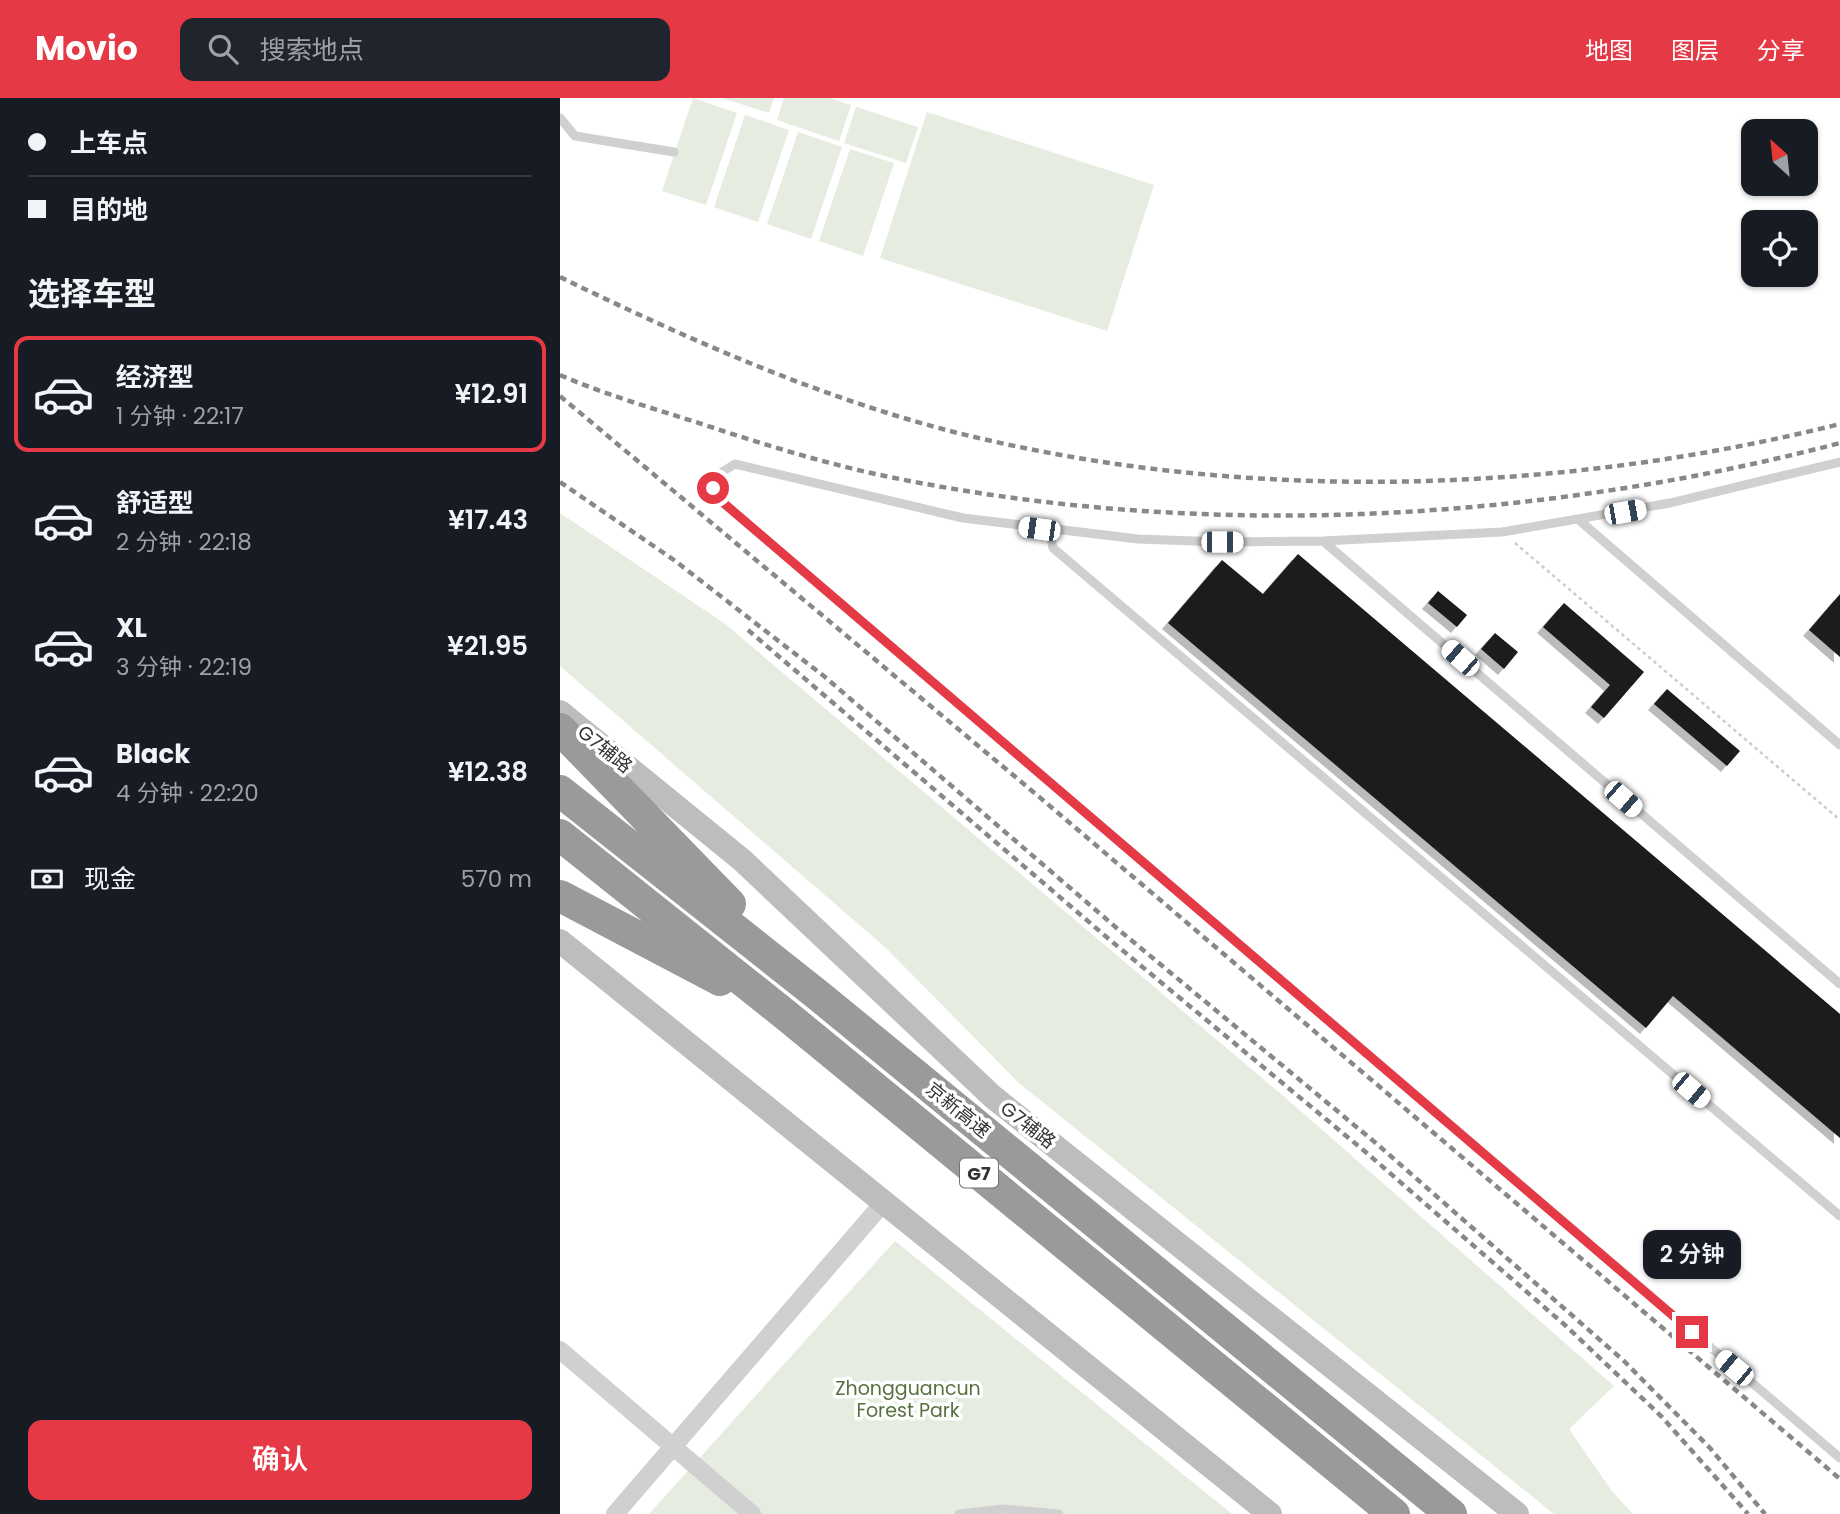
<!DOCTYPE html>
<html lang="zh">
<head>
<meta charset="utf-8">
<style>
  :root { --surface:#171b24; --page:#20242c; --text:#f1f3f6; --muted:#9ea1a6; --line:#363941; --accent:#e63946 }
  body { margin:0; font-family:Poppins,"Noto Sans SC",sans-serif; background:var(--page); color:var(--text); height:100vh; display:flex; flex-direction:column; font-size:26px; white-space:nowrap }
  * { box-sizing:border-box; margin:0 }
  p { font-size:23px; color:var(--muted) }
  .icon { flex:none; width:38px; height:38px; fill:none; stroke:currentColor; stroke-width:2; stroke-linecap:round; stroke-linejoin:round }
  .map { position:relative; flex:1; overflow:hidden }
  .drawer { display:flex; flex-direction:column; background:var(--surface); width:560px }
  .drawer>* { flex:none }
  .guide { display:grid; align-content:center; height:154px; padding:0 28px; background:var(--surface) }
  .needle { width:46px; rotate:333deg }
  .fabs { position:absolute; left:1181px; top:21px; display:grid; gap:14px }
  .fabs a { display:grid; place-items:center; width:77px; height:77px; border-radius:14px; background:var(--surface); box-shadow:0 2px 5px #0004; font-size:35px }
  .end { position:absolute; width:32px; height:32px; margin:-16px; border:9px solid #e63946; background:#fff; box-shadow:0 0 0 4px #fff }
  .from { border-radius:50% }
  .bubble { position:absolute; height:49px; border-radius:14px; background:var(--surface); box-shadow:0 2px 5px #0004; font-size:23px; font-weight:600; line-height:49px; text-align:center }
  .car { position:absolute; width:21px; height:42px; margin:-21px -10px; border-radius:9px; box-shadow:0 0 5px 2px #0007; background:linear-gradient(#fff 24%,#345 0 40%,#fff 0 76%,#345 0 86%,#fff 0) }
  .guide b { display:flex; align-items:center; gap:24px; height:66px; font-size:26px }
  .guide b+b { border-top:2px solid var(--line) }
  .guide i { width:18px; height:18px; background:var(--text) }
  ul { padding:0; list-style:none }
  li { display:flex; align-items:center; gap:21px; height:116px; margin:0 14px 10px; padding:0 14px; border:4px solid transparent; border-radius:14px }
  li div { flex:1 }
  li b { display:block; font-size:26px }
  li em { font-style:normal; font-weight:600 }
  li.on { border-color:var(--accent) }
  li>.icon { width:63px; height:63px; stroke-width:1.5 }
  h2 { padding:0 28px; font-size:32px; line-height:84px }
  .pay { display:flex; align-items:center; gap:18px; height:77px; padding:0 28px; font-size:26px }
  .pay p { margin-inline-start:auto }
  .cta { display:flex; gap:14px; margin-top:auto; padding:14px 28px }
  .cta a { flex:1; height:80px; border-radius:14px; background:var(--accent); color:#fff; font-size:28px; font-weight:600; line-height:80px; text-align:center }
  header { display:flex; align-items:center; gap:42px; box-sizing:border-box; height:98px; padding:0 35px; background:var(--accent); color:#fff }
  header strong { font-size:33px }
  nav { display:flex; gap:38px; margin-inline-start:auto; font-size:24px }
  .search { width:490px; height:63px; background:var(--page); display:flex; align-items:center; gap:18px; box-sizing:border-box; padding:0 24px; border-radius:14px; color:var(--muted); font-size:26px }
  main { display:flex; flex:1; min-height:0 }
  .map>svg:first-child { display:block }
  .green { fill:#e6ecdf }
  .building { fill:#1a1a1a; filter:url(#shadow) }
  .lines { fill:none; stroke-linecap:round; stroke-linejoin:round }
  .path { stroke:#cdcdcd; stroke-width:2.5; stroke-dasharray:3.5 3.5; stroke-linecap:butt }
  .lane { stroke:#d0d0d0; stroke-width:9 }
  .street { stroke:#d0d0d0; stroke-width:18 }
  .secondary { stroke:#bdbdbd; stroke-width:24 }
  .highway { stroke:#9a9a9a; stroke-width:32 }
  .rail { stroke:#888; stroke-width:4.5; stroke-dasharray:7 5; stroke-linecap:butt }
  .route { stroke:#e63946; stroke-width:9 }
  .labels { text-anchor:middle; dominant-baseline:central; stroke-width:7; stroke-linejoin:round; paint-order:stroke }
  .shield { fill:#fff; stroke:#707070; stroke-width:2 }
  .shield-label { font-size:18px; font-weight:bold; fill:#333 }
  .street-label { font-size:19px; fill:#333; stroke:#fff }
  .park-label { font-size:19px; fill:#56703f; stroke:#fff }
</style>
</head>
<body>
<header>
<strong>Movio</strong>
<div class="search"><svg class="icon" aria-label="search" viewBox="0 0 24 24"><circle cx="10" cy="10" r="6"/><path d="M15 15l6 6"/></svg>搜索地点</div>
<nav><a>地图</a><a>图层</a><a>分享</a></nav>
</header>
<main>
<section class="drawer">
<div class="guide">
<b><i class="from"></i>上车点</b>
<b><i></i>目的地</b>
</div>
<h2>选择车型</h2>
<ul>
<li class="on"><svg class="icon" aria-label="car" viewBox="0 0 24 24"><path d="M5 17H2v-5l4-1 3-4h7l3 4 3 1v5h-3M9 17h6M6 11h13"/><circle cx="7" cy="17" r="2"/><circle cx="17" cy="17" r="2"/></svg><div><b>经济型</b><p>1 分钟 · 22:17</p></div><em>¥12.91</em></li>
<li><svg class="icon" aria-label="car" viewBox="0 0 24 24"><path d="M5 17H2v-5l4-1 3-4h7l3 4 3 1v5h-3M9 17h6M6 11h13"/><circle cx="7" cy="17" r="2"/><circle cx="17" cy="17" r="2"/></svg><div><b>舒适型</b><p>2 分钟 · 22:18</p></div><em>¥17.43</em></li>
<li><svg class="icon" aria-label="car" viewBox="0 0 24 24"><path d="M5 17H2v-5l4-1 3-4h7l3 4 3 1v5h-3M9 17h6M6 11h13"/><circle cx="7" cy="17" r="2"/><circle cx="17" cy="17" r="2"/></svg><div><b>XL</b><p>3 分钟 · 22:19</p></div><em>¥21.95</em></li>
<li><svg class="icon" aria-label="car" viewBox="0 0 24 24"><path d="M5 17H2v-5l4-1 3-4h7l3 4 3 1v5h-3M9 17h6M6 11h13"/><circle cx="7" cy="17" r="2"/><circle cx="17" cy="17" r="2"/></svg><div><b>Black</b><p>4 分钟 · 22:20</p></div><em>¥12.38</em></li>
</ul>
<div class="pay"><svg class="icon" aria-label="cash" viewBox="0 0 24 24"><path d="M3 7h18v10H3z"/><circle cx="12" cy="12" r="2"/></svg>现金<p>570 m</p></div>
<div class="cta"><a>确认</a></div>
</section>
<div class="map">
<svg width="1280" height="1416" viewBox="0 0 1280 1416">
  <defs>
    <filter id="shadow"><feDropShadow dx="-6" dy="6" stdDeviation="0" flood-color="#0004"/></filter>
  </defs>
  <rect width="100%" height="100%" fill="#fff"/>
  <path class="green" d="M133,0l44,15 -31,92 -44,-14z
    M162,0h52l-5,15z
    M224,0h46l21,7 -12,36 -62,-21z
    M296,9l62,20 -12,36 -62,-20z
    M367,14l227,73 -47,146 -227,-73z
    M185,17l44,15 -31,92 -44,-15z
    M238,34l44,15 -31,92 -44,-15z
    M290,51l44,14 -31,93 -44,-15z
    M0,415l164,110 571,483 319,280 -45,43 42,61 22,24h-79l-535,-431 -134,-136 -325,-281z
    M335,1143l337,273h-583z"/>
  <path class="building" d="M738,456l542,460v124l-167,-142 -27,32 -478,-405 54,-63 41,34z
    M878,493l29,24 -10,12 -29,-24z
    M1280,496v63l-31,-27z
    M1004,505l80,69 -40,46 -13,-11 19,-22 -67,-58z
    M935,535l23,19 -14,17 -23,-20z
    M1107,591l73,62 -13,15 -73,-62z"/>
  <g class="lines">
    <path class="path" d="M955,445l325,277"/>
    <path class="lane" d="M0,20l15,18 99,16
      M1280,364l-170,41 -168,29 -179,9 -101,1 -84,-3 -175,-21 -228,-54 -21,13 -1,11 7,12 1120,958
      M1019,422l261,225
      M489,432l4,18 787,668
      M763,443l517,443
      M399,1416l44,-5 56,5"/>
    <path class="street" d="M0,1252l192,164
      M55,1416l269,-312"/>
    <path class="secondary" d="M0,614l182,148 251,237 524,417
      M0,843l710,573"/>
    <path class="highway" d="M0,631l170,175
      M0,693l259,205 632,518
      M0,737l227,181 607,498
      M0,798l160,84"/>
    <path class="rail" d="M0,179c125,61 258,120 394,155 285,72 601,63 886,-8
      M0,277c46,20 95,34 142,49 60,20 121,39 183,52 312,65 649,47 955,-33
      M0,298l477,399 803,684
      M0,384l114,78 151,117 294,253 258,214 247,217 86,87 55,66
      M188,532l362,310 258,214 198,172 96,91 86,97"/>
  </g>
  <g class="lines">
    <path class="route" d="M153,390l7,12 972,832"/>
  </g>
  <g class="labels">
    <rect class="shield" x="400" y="1060.5" width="38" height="29" rx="5"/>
    <g class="shield-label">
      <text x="419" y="1075">G7</text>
    </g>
    <g class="street-label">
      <text transform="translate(45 651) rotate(39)">G7辅路</text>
      <text transform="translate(398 1012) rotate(39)">京新高速</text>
      <text transform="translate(468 1027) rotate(38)">G7辅路</text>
    </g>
    <g class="park-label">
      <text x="348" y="1290">Zhongguancun<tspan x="348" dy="22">Forest Park</tspan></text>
    </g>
  </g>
</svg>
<div class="fabs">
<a><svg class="needle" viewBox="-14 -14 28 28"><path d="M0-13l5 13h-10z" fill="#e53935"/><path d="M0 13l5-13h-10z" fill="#9ea1a6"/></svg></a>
<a><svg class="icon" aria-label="locate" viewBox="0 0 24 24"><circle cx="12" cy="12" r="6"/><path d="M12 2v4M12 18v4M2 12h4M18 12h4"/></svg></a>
</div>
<i class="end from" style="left:153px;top:390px"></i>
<i class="end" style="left:1132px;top:1234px"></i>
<div class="bubble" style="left:1083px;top:1132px;width:98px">2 分钟</div>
<i class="car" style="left:1065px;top:414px;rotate:80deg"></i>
<i class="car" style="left:479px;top:431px;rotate:278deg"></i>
<i class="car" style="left:662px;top:444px;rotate:90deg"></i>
<i class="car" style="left:900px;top:560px;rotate:311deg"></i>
<i class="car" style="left:1063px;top:701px;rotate:131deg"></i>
<i class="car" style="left:1131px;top:992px;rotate:130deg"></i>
<i class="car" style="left:1174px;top:1270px;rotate:310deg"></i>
</div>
</main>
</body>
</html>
